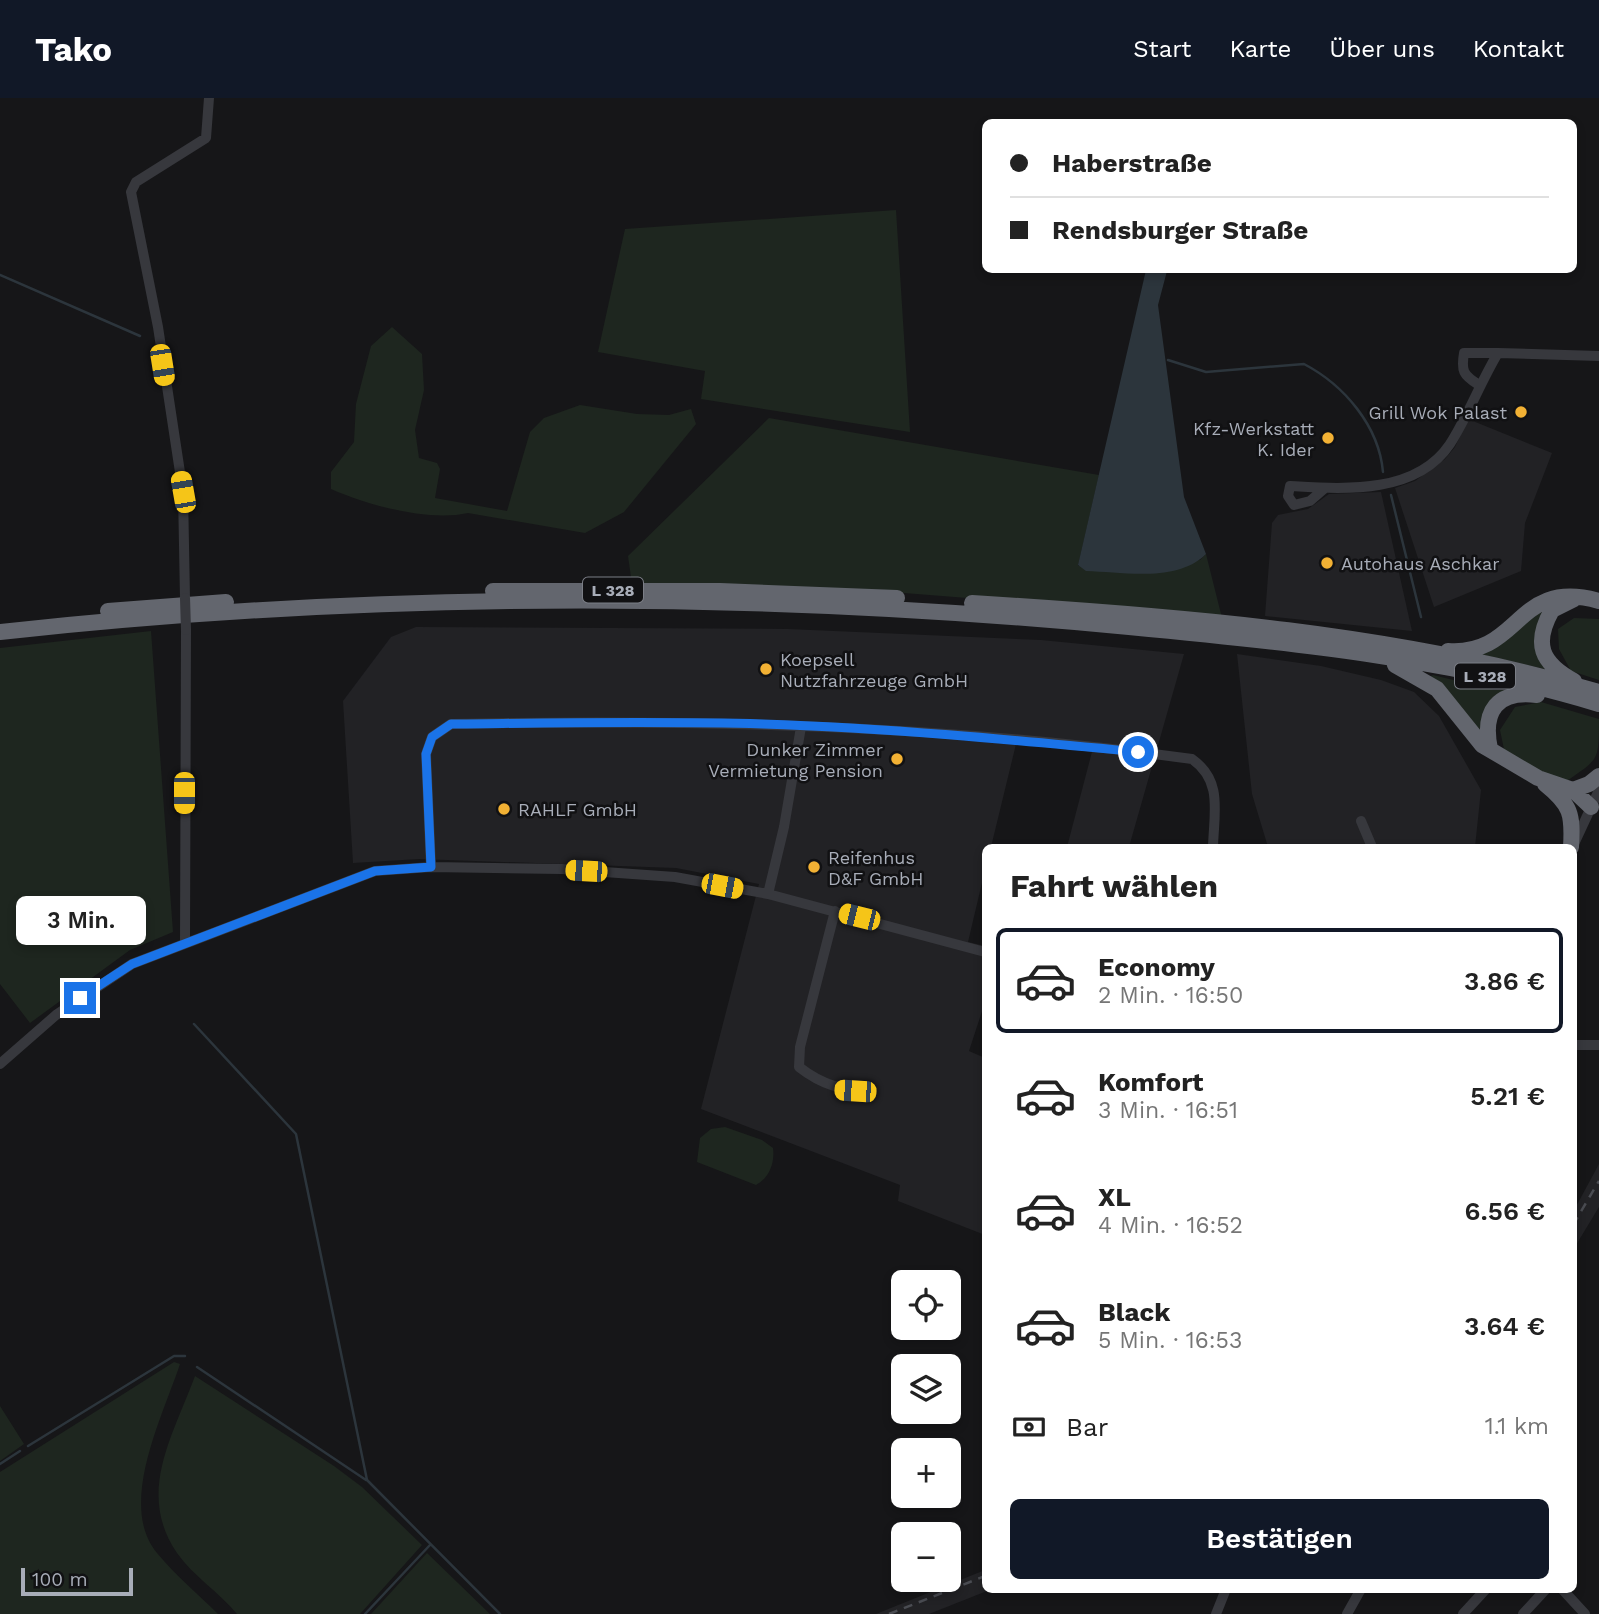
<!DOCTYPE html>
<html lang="de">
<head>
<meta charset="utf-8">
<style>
  :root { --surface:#fff; --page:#f6f6f6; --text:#222; --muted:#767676; --line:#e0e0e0; --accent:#111827 }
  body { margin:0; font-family:"Work Sans",sans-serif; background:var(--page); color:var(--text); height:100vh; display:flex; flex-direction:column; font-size:26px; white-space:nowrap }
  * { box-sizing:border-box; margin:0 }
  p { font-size:23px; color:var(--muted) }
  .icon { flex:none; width:38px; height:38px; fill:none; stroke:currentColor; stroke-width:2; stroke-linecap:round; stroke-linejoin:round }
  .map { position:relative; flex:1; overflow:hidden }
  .sheet { position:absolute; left:982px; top:746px; width:595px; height:749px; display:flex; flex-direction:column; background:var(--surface); border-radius:10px; box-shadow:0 4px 10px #0003 }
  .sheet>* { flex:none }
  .top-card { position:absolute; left:982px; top:21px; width:595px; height:154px; border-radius:10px; box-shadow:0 4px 10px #0003; display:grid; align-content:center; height:154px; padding:0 28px; background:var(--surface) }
  .controls { position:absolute; left:891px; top:1172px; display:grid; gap:14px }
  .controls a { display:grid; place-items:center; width:70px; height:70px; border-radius:10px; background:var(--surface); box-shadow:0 4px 10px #0003; font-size:35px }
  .scale { position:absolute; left:21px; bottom:18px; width:112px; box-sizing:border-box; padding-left:7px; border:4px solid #a8adb8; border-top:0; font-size:19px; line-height:24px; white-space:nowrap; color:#a8adb8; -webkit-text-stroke:5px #111113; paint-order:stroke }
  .end { position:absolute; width:32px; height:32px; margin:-16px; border:9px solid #1a73e8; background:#fff; box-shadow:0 0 0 4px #fff }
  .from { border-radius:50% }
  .bubble { position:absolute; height:49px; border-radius:10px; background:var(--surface); box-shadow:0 4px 10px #0003; font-size:23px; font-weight:600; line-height:49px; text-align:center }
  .car { position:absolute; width:21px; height:42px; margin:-21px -10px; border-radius:9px; box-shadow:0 0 5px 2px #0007; background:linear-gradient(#f5c518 24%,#345 0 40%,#f5c518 0 76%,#345 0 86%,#f5c518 0) }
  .top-card b { display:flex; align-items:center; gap:24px; height:66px; font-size:26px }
  .top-card b+b { border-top:2px solid var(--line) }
  .top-card i { width:18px; height:18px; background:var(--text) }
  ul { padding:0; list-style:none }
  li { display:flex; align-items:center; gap:21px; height:105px; margin:0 14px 10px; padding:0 14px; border:4px solid transparent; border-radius:10px }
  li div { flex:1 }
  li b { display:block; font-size:26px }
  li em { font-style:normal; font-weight:600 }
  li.selected { border-color:var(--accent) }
  li>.icon { width:63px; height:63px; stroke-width:1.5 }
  h2 { padding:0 28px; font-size:32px; line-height:84px }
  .pay { display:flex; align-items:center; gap:18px; height:77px; padding:0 28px; font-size:26px }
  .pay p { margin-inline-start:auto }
  .cta { display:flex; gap:14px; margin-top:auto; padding:14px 28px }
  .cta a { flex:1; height:80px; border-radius:10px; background:var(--accent); color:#fff; font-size:28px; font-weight:600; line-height:80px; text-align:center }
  header { display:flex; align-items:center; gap:42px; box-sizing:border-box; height:98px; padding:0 35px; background:var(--accent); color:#fff }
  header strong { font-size:33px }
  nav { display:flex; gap:38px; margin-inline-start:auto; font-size:24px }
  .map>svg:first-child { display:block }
  .built { fill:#222225 }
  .green { fill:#1e261f }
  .water { fill:#2c353c }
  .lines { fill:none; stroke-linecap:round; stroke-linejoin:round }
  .stream { stroke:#2c353c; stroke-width:2.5 }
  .minor { stroke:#37383d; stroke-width:10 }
  .highway { stroke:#63666e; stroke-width:16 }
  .rail { stroke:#4a4c52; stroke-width:2.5; stroke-dasharray:9 7; stroke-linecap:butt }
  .minor-bridge { stroke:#37383d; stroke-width:10 }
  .route { stroke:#1a73e8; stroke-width:9 }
  .poi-dot { fill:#f2b134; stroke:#111113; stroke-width:2.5 }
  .labels { text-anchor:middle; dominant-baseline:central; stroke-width:5; stroke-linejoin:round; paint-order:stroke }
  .shield { fill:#111113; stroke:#7b7e86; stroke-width:2 }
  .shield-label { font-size:16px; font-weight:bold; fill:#a8adb8 }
  .poi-label { font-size:18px; fill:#a8adb8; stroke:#111113; text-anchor:start }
</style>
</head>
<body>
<header>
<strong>Tako</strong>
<nav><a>Start</a><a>Karte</a><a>Über uns</a><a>Kontakt</a></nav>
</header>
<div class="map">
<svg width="1599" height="1516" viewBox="0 0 1599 1516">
  <rect width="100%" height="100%" fill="#161618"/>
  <path class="built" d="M1468,321l84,34 -27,70 -4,48 -87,36 -39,-119 20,-7 30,-22 10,-12z
    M1381,394l31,139 -147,-15 7,-93 6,-8 30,-6 21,-15z
    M416,529l372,2 253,11 143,14 -55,193h-62l26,-99 -76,-8 -26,107h-6v23l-17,72 17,4v56l-16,49 16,7v177l-87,-34 2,-16 -199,-76 58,-225 -83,-16 -257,-9 -66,4 -10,-162 48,-64z
    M1237,556l84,12 60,14 33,12 25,24 42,74 -6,57h-207l-16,-53z
    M1599,1066v43l-26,43v-38z
    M985,1472v19h7l-63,25h-53z"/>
  <path class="green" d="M896,112l14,222 -209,-33 4,-28 -107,-19 27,-123z
    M392,229l30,27 2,36 -9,40 4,28 18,5 3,6 -5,29 72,13 23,-79 14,-14 36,-13 57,9 32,1 22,-6 5,15 -72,88 -39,21 -117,-20c-39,9 -101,-8 -137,-24v-17l23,-30 2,-38 15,-58z
    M769,320l330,57 -21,91 122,-6 6,-6 16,64 -318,-25 -272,-9 -4,-28z
    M1549,510v62l-71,-16 50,-38z
    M1574,520l25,1v61l-28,-9 -12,-22 -1,-20z
    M151,533l22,301 -43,18 -100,73 -30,-39v-336z
    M1433,577l61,15h15l-26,45 -54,-58z
    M1541,604l58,17c0,44 0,39 -35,64l-59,-29 -5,-24 15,-23z
    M725,1029l37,13 11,8c2,15 -4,30 -17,37l-59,-23 3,-24 11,-9z
    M174,1264l6,2c-17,52 -63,141 -23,189 18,22 41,41 61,61h-218v-142z
    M195,1278l139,90 28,21 60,58 -62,69h-123c-18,-22 -44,-38 -60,-61 -41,-60 -4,-117 18,-177z
    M0,1308l24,38 -24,17z
    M427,1455l63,61h-119z"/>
  <path class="water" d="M1146,172l21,1 -9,34 26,192 22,57c-29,29 -83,18 -120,17l-8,-6z"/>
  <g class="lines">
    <path class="stream" d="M0,177l140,61
      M1168,262l38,12 98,-8c40,21 75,62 79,108
      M1391,397l30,122
      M194,926l102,110 71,346 133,134
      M197,1269l169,113
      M28,1348l146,-90h11
      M0,1366l20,-13
      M365,1516l65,-69"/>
    <path class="minor" d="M1479,287c-16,-10 -18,-14 -15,-32h34
      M1325,390l-15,13 -16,4 -6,-9 2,-10c53,3 126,9 160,-42 18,-28 30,-61 48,-91l101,3
      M185,500l-2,-106 -25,-165 -27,-135 5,-10 70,-44 3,-40
      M1361,723l11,26
      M1574,746l25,-54
      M431,769l-5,-113 6,-17 19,-13c247,-5 495,1 741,35 31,22 22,53 21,88
      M768,796l16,-67 17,-100
      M835,813l-35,136 -1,20c23,18 43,23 72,25
      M185,845l1,-313
      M1573,947h26
      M0,966l56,-49 76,-51 243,-93 56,-4 131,2 113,8 93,17 217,58
      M1562,1491l23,25
      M1216,1516l10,-25
      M1347,1516l14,-25
      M1463,1516l23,-25
      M1523,1516l23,-25"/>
    <path class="highway" d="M493,493h227l177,7
      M972,505c209,13 425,30 627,89
      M108,513l118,-9
      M0,534c375,-41 754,-41 1129,-5 158,15 318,31 470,77
      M1448,553c74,5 67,-74 151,-50
      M1395,567l42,24 45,56 56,33 35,12 18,17
      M1574,583c-33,-18 -41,-37 -22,-71l22,-11
      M1490,651c-8,-38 7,-59 47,-54
      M1545,686c26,21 28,30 26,63
      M1573,692l16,-6 10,-8"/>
    <path class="rail" d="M1573,1127l26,-44
      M889,1516l96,-38"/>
    <path class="minor-bridge" d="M185,500l1,32"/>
  </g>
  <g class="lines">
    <path class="route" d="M80,900l52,-34 243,-93 56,-4 -5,-113 6,-17 19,-13c104,-1 208,-3 312,0 126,4 250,16 375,28"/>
  </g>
  <g class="poi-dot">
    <circle cx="1521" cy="314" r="7"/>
    <circle cx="1328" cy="340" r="7"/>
    <circle cx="1327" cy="465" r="7"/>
    <circle cx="766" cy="571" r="7"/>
    <circle cx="897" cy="661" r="7"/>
    <circle cx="504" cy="711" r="7"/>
    <circle cx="814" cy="769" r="7"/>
  </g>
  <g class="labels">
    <g class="shield">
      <rect x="583" y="479.5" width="60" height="25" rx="5"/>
      <rect x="1455" y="565.5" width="60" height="25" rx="5"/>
    </g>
    <g class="shield-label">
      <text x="613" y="492">L 328</text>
      <text x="1485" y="578">L 328</text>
    </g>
    <g class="poi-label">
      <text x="1507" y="314" text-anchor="end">Grill Wok Palast</text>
      <text x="1314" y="330" text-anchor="end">Kfz-Werkstatt<tspan x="1314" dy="21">K. Ider</tspan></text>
      <text x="1341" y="465">Autohaus Aschkar</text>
      <text x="780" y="561">Koepsell<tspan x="780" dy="21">Nutzfahrzeuge GmbH</tspan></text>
      <text x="883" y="651" text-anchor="end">Dunker Zimmer<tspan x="883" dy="21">Vermietung Pension</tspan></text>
      <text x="518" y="711">RAHLF GmbH</text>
      <text x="828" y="759">Reifenhus<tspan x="828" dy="21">D&amp;F GmbH</tspan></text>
    </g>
  </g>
</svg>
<div class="controls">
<a><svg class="icon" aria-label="locate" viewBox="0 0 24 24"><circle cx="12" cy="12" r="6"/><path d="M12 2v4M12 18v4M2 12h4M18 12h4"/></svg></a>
<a><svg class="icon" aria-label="layers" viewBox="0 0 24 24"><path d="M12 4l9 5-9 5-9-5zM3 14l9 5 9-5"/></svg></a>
<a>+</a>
<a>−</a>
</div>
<div class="scale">100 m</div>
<i class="end from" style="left:1138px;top:654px"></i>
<i class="end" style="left:80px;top:900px"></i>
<div class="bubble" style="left:16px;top:798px;width:130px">3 Min.</div>
<i class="car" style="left:162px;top:267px;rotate:171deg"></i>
<i class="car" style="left:183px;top:394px;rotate:350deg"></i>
<i class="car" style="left:184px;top:695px;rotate:180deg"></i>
<i class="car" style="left:586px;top:773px;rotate:273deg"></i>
<i class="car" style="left:722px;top:788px;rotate:101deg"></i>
<i class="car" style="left:859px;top:819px;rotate:284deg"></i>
<i class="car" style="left:855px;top:993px;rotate:274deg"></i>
<div class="top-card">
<b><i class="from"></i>Haberstraße</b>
<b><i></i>Rendsburger Straße</b>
</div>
<section class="sheet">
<h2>Fahrt wählen</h2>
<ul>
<li class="selected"><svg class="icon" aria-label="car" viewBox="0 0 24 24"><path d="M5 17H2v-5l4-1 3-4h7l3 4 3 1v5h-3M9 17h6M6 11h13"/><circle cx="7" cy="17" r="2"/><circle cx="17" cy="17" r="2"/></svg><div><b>Economy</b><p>2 Min. · 16:50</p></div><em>3.86 €</em></li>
<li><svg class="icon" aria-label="car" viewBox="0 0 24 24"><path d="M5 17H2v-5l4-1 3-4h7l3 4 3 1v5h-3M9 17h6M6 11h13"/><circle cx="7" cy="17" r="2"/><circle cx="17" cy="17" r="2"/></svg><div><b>Komfort</b><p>3 Min. · 16:51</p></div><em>5.21 €</em></li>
<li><svg class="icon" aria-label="car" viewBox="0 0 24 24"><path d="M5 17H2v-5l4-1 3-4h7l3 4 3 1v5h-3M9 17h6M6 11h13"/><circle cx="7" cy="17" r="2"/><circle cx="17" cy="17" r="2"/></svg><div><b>XL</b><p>4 Min. · 16:52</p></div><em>6.56 €</em></li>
<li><svg class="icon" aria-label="car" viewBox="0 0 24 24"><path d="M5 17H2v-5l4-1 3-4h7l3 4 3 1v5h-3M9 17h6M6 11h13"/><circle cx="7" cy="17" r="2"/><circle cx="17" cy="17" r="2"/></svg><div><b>Black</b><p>5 Min. · 16:53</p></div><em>3.64 €</em></li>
</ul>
<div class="pay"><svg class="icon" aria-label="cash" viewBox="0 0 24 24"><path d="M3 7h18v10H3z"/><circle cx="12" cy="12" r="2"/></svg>Bar<p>1.1 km</p></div>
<div class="cta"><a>Bestätigen</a></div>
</section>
</div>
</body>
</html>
